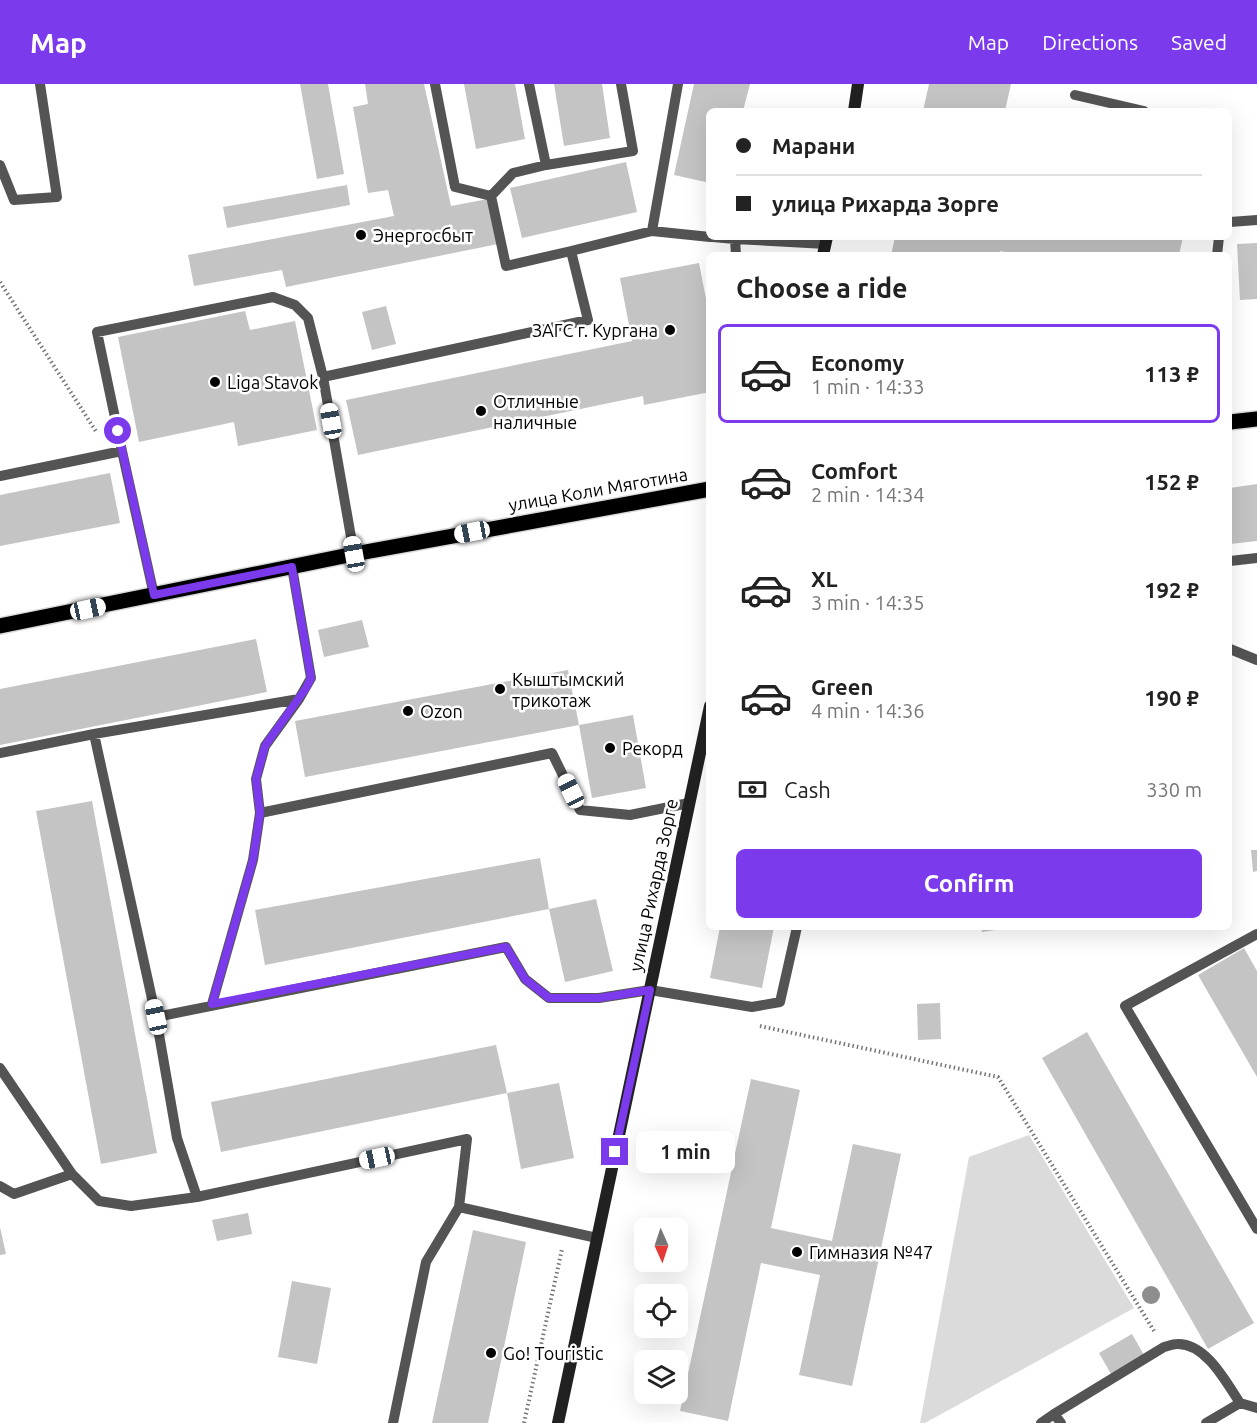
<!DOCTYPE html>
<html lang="en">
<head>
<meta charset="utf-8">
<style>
  :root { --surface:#fff; --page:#f6f6f6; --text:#222; --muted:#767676; --line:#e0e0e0; --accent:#7c3aed }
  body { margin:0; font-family:Ubuntu,sans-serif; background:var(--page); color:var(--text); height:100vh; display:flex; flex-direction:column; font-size:22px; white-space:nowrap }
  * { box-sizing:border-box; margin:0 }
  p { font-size:20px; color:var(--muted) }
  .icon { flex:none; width:33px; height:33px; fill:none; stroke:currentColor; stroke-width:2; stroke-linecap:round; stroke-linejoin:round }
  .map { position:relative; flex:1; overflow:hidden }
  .drawer { position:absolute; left:706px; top:168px; width:526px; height:678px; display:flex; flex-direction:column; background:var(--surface); border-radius:9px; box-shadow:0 6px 24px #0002 }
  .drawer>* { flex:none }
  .hud { position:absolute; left:706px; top:24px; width:526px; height:132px; border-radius:9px; box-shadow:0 6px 24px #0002; display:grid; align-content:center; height:132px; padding:0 30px; background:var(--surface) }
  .needle { width:39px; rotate:177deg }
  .buttons { position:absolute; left:634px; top:1134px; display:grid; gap:12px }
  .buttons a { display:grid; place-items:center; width:54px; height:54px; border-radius:9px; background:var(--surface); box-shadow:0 6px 24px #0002; font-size:30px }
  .end { position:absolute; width:27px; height:27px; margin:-14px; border:8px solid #7c3aed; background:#fff; box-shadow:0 0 0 3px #fff }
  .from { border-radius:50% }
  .bubble { position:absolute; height:42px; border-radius:9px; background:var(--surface); box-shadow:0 6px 24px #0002; font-size:20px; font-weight:700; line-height:42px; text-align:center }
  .car { position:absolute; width:18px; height:36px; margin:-18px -9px; border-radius:8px; box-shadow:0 0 4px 2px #0007; background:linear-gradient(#fff 24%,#345 0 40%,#fff 0 76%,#345 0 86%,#fff 0) }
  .hud b { display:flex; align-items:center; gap:21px; height:57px; font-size:22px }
  .hud b+b { border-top:2px solid var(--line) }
  .hud i { width:15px; height:15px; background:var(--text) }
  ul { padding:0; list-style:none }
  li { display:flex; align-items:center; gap:18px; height:99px; margin:0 12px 9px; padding:0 18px; border:3px solid transparent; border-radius:9px }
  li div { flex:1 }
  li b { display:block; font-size:22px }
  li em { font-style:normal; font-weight:700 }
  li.on { border-color:var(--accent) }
  li>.icon { width:54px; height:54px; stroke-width:1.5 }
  h2 { padding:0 30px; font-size:27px; line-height:72px }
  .pay { display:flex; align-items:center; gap:15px; height:66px; padding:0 30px; font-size:22px }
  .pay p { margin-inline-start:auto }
  .cta { display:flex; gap:12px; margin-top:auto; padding:12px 30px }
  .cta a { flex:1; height:69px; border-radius:9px; background:var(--accent); color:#fff; font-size:24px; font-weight:700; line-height:69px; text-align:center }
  header { display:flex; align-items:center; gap:36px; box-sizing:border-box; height:84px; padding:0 30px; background:var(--accent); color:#fff }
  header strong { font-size:28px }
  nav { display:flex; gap:33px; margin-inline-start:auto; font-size:21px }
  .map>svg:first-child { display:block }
  .green { fill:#dbdbdb }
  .building { fill:#c4c4c4 }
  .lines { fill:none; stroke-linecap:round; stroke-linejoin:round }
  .primary-casing { stroke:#dbdbdb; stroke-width:18 }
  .path { stroke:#767676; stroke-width:4; stroke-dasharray:1.5 3; stroke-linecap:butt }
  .lane { stroke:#545454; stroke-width:10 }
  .secondary { stroke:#212121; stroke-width:12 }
  .primary { stroke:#000; stroke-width:15 }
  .tree { fill:#8e8e8e }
  .route { stroke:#7c3aed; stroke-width:8 }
  .poi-dot { fill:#000; stroke:#fff; stroke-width:2 }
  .labels { text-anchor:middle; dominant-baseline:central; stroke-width:5; stroke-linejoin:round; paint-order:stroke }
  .poi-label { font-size:18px; fill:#000; stroke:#fff; text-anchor:start }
  .street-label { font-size:18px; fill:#000; stroke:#fff }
</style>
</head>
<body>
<header>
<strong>Map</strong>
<nav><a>Map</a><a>Directions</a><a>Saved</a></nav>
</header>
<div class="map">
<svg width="1257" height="1339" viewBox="0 0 1257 1339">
  <rect width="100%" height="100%" fill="#fff"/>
  <path class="green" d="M1029,1051l105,173 -209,115h-5l49,-266z"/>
  <path class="building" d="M300,0h28l16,90 -27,5z
    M365,0h59l27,122 37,-7 10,45 -212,43 -4,-17 -88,16 -6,-31 206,-39 -6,-26 -20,3 -15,-86 15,-3z
    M464,0h51l10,55 -49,10z
    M554,0h48l8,54 -46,8z
    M694,0h56l-7,27h-33v72l-36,-8z
    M929,0h82l-6,27h-82z
    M626,78l11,50 -115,26 -12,-50z
    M347,101l3,20 -123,23 -4,-21z
    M895,153h288l-4,18h-159l-20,-4 -1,4h-108z
    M1257,159v56l-17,1 -3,-56z
    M699,179l11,56v73l-66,13 -1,-9 -285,59 -12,-55 286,-59 -12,-63z
    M386,222l10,38 -24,6 -10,-38z
    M245,227l5,19 45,-9 22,109 -79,16 -4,-24 -95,20 -21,-105z
    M110,389l10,50 -120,23v-51z
    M1257,400v57l-27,3v-56z
    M362,536l7,27 -45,10 -6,-27z
    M256,555l11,53 -267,53v-56z
    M568,586l11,55 -274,52 -10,-56z
    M633,631l13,73 -54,10 -13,-73z
    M92,717l65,352 -56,11 -65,-353z
    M1251,766h6v21l-4,1z
    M540,774l9,51 -284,56 -10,-55z
    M596,815l17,72 -48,11 -16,-73z
    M720,843h54l-12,61 -52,-10z
    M981,843h27v1l-26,4z
    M1244,864l13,23v106l-59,-102z
    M940,919l1,36 -23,1 -1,-36z
    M1087,948l167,291 -46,26 -166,-291z
    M496,961l11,48 52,-10 15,75 -53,11 -14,-76 -286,59 -10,-50z
    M751,995l49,11 -29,138 61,13 21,-97 48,10 -49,232 -53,-11 21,-100 -59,-12 -33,158 -48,-10z
    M248,1129l4,21 -35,7 -5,-21z
    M0,1143l6,27 -6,1z
    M473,1146l53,12 -38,181h-56z
    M292,1197l39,7 -14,76 -39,-7z
    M1132,1250l12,21 -33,19 -12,-21z"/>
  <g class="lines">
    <g class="primary-casing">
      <path id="primary" d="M1230,338l27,-3
        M0,542l354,-72 356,-65"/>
    </g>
    <path class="path" d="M0,198l97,151
      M760,942l238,51 156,254
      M524,1339l38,-174"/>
    <path class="lane" d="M435,0l20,103 36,9
      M1075,11l69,16
      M0,81l14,35 43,-3 -17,-113
      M546,81l87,-14 -12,-67
      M491,112l22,-23 33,-8 -17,-81
      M491,112l15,70 65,-15
      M1230,138l27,-2
      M652,147l26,-147
      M713,153l22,2
      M736,171l-1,-16 91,5
      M1217,171l2,-18
      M323,293l265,-57 -17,-69 81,-20 58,6
      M122,367l-25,-119 176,-35 22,8 13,13 15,59 31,177
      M0,392l122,-25 32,144
      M1230,477l27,-3
      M1230,565l27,11
      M94,650l62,283 21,121 20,59
      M0,669l94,-19 205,-35 12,-21 -19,-111
      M260,729l292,-60 28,57 50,5 59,-12
      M1257,850l-132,72 132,223
      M212,920l41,-144 7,-47 -4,-34 9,-33 34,-47
      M156,933l350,-70 19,32 24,19h50l51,-8 102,17 28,-5 17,-75
      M0,984l72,106 27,27 32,5 66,-9 270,-58 -8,68 -33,55 -33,161
      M0,1102l14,8 58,-20
      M459,1123l138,31
      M1054,1330l110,-67c4,-1 9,-3 13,-3 29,-1 49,38 63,59
      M1041,1339l13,-9 7,9
      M1206,1339l34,-20 17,5"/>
    <path class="secondary" d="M854,27l4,-27
      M823,171l4,-18
      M558,1339l152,-717"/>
    <use href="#primary" class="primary"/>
  </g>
  <circle class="tree" cx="1151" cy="1211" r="9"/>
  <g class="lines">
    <path class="route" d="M118,347l36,164 138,-28 19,111 -5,10 -41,58 -9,33 4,34 -7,47 -41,144 294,-57 19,32 24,19h50l51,-8 -35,162"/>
  </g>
  <g class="poi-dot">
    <circle cx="361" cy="151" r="6"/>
    <circle cx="670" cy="246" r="6"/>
    <circle cx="215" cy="298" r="6"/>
    <circle cx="481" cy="327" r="6"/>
    <circle cx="500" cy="605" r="6"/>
    <circle cx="408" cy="627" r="6"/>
    <circle cx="610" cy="664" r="6"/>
    <circle cx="797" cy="1168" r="6"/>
    <circle cx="491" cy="1269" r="6"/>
  </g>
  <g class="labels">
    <g class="poi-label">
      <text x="373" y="151">Энергосбыт</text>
      <text x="658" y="246" text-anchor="end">ЗАГС г. Кургана</text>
      <text x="227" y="298">Liga Stavok</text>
      <text x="493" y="317">Отличные<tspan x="493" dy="21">наличные</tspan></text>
      <text x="512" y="595">Кыштымский<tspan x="512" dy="21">трикотаж</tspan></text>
      <text x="420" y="627">Ozon</text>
      <text x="622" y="664">Рекорд</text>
      <text x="809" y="1168">Гимназия №47</text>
      <text x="503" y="1269">Go! Touristic</text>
    </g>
    <g class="street-label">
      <text transform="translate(598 405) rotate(-10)">улица Коли Мяготина</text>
      <text transform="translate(653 801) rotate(-78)">улица Рихарда Зорге</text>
    </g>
  </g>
</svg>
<div class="buttons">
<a><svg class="needle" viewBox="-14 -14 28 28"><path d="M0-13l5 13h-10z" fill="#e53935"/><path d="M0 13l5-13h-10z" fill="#767676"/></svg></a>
<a><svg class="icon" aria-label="locate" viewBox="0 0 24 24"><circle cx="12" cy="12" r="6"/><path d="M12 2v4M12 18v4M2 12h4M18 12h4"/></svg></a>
<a><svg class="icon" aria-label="layers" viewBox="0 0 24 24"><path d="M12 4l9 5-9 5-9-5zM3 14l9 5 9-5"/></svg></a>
</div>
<i class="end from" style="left:118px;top:347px"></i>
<i class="end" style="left:615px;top:1068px"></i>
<div class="bubble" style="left:636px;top:1047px;width:99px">1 min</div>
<i class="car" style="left:331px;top:337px;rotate:350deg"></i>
<i class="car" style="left:472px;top:448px;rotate:259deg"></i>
<i class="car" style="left:354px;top:470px;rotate:350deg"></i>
<i class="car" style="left:88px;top:525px;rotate:78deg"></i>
<i class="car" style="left:571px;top:707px;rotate:334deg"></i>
<i class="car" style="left:156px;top:933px;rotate:348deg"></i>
<i class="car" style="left:377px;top:1074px;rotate:258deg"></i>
<div class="hud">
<b><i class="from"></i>Марани</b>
<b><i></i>улица Рихарда Зорге</b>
</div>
<section class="drawer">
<h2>Choose a ride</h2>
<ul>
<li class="on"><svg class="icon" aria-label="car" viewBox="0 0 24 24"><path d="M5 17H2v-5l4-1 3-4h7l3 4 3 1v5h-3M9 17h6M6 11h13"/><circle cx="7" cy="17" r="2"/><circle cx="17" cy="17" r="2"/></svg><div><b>Economy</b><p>1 min · 14:33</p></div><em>113 ₽</em></li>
<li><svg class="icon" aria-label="car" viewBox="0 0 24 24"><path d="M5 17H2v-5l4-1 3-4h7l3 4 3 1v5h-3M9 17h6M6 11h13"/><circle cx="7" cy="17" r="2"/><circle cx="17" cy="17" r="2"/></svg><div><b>Comfort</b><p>2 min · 14:34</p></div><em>152 ₽</em></li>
<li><svg class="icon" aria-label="car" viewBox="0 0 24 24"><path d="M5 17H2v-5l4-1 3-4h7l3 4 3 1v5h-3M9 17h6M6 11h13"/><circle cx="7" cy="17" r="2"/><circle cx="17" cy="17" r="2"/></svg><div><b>XL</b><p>3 min · 14:35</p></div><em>192 ₽</em></li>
<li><svg class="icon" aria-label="car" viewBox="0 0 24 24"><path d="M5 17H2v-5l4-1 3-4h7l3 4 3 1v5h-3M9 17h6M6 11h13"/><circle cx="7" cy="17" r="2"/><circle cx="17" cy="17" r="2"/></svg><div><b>Green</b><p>4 min · 14:36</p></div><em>190 ₽</em></li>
</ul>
<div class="pay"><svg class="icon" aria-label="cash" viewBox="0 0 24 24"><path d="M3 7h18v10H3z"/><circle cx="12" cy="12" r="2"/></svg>Cash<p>330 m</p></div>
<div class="cta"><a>Confirm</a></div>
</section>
</div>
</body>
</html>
